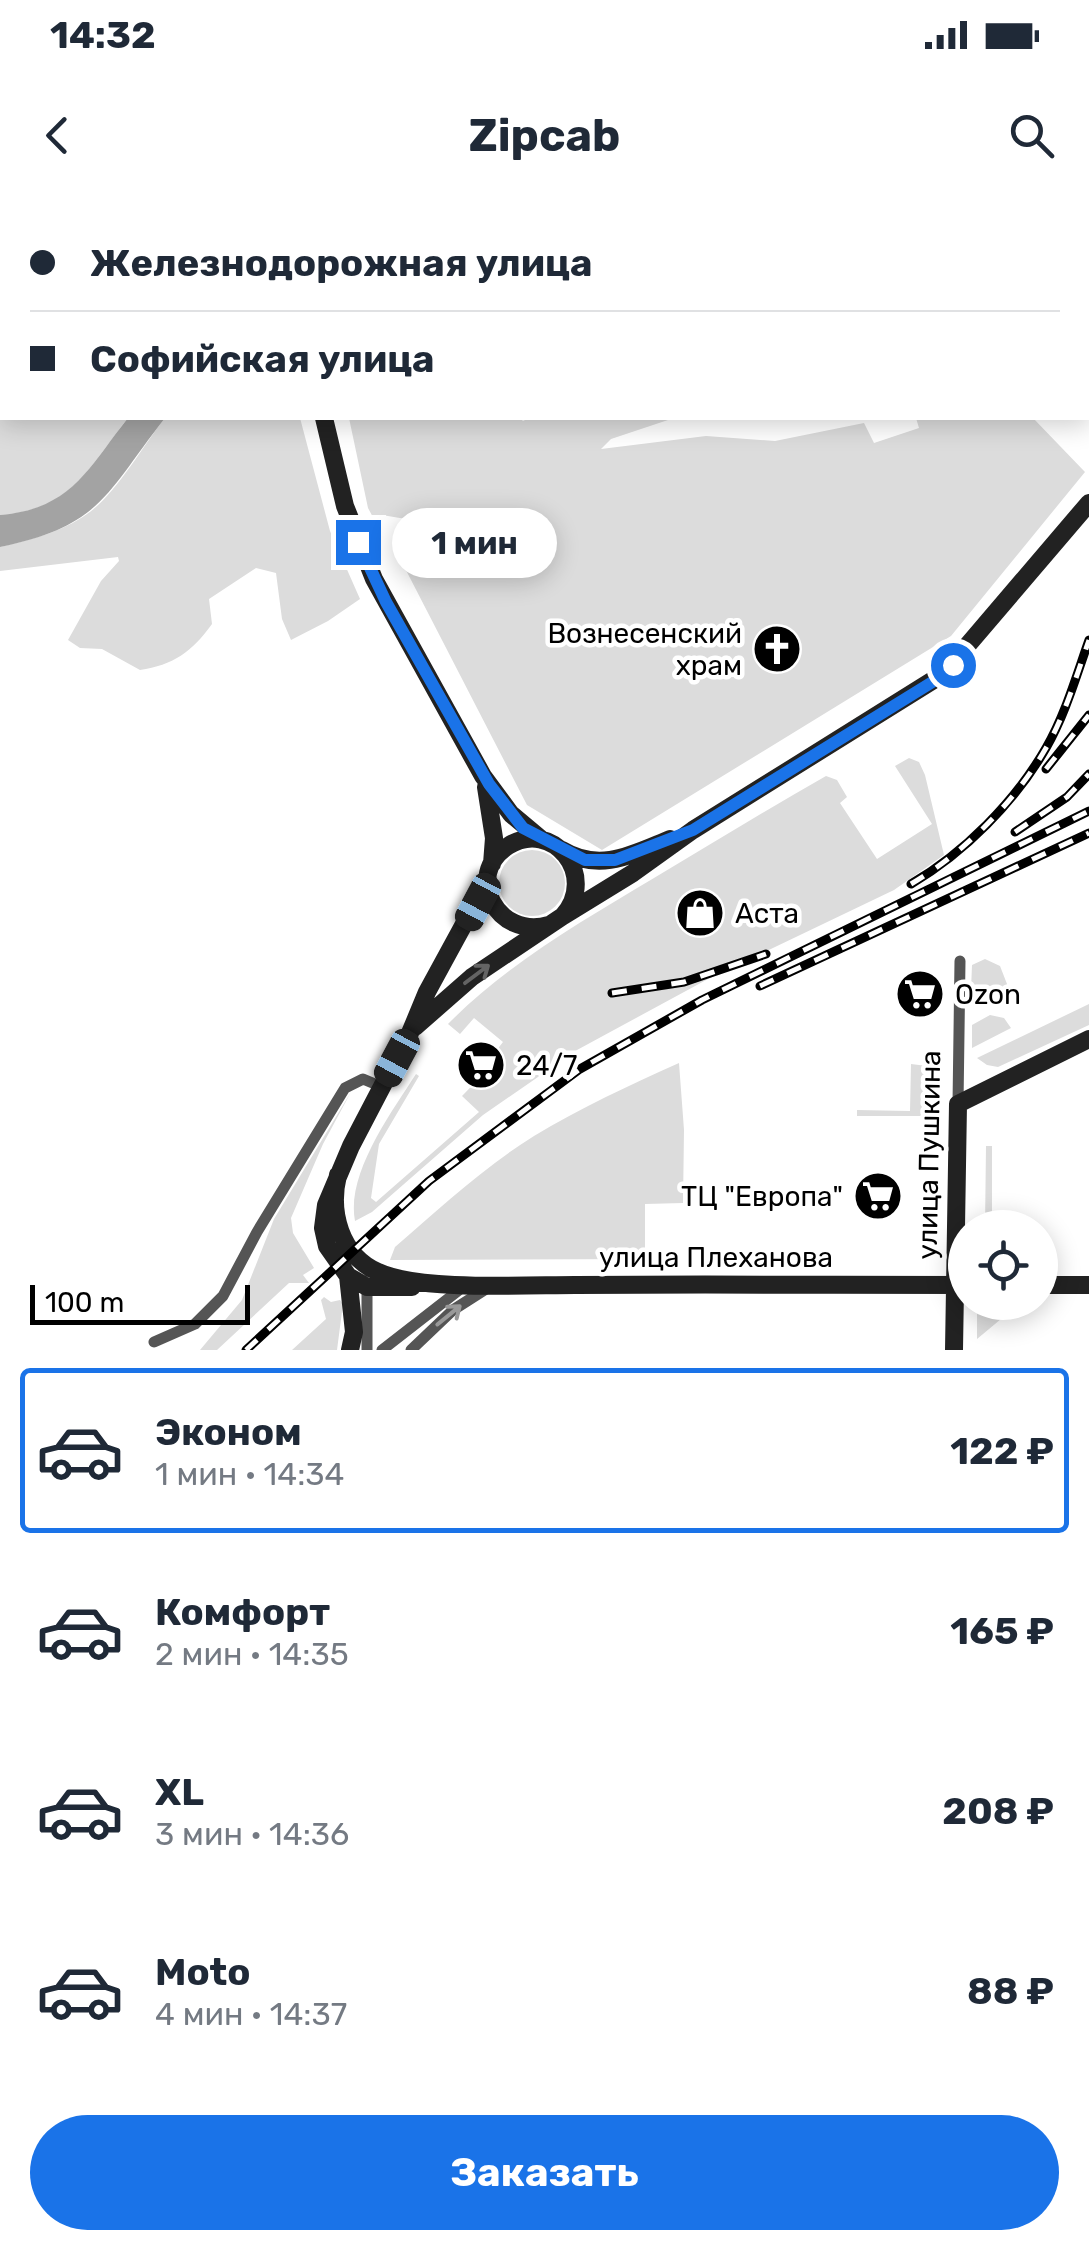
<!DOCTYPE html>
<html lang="ru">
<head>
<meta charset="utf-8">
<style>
  :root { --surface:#fff; --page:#f6f6f7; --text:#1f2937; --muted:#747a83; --line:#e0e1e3; --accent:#1a73e8 }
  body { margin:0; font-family:Rubik,sans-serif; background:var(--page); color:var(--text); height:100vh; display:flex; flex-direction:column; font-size:38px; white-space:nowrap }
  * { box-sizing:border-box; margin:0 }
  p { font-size:32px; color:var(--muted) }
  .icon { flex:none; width:55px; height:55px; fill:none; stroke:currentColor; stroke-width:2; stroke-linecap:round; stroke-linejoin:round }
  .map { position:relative; height:1150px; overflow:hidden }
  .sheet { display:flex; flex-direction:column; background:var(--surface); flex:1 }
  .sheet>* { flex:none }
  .hud { position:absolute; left:0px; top:0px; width:1090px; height:220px; box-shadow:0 5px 25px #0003; display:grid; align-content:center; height:220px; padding:0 30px; background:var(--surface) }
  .controls { position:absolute; left:948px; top:1010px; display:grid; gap:20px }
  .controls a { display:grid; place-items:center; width:110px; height:110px; border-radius:50%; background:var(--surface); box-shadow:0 5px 25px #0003; font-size:50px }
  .scale { position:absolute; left:30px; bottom:25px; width:220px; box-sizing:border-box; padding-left:10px; border:5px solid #000; border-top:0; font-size:28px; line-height:35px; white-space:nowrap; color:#000; -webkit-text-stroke:8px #fff; paint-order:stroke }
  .end { position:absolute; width:45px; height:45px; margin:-22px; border:12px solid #1a73e8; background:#fff; box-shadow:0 0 0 5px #fff }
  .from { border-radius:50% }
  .bubble { position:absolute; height:70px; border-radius:35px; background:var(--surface); box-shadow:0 5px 25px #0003; font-size:32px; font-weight:700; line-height:70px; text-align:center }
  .car { position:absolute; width:30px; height:60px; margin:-30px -15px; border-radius:12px; box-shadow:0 0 8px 2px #0007; background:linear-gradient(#222 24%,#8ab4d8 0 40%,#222 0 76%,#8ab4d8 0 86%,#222 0) }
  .hud b { display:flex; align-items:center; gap:35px; height:95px; font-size:38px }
  .hud b+b { border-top:2px solid var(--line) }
  .hud i { width:25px; height:25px; background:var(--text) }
  ul { padding:18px 0 0; list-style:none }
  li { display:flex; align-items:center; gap:30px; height:165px; margin:0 20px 15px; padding:0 10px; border:5px solid transparent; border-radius:10px }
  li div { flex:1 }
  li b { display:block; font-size:38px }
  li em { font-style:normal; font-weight:700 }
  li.on { border-color:var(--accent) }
  li>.icon { width:90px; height:90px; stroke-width:1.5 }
  .button { display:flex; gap:20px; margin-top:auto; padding:20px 30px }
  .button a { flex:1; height:115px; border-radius:60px; background:var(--accent); color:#fff; font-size:40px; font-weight:700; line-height:115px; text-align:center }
  .status { display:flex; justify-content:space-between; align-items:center; height:70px; padding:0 50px; background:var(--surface); direction:ltr }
  .status svg { height:28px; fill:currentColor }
  header { display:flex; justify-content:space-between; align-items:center; height:130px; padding:0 30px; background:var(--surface); font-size:45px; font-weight:700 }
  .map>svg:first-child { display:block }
  .green { fill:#dcdcdc }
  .water { fill:#a3a3a3 }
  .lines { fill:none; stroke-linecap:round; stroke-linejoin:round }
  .stream { stroke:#a3a3a3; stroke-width:5 }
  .river { stroke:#a3a3a3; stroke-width:28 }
  .street { stroke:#555; stroke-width:11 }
  .secondary { stroke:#222; stroke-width:18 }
  .rail-casing { stroke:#000; stroke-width:9 }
  .rail { stroke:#fff; stroke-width:5; stroke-dasharray:15; stroke-linecap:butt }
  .oneway { stroke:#646464 }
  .oneway2 { stroke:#999 }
  .route { stroke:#1a73e8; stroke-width:12 }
  .labels { text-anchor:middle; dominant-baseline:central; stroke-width:9; stroke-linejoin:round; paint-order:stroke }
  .poi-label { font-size:28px; fill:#000; stroke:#fff; text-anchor:start }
  .street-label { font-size:28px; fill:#000; stroke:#fff }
</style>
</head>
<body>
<div class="status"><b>14:32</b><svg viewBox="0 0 49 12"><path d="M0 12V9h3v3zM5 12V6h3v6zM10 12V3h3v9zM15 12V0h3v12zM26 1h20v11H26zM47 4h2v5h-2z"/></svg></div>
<header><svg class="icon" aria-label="back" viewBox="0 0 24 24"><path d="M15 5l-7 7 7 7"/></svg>Zipcab<svg class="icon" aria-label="search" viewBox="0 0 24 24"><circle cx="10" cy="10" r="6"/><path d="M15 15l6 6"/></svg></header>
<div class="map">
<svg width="1089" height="1150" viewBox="0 0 1089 1150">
  <rect width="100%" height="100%" fill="#fff"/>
  <path class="green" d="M0,0l236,2h-234v216h126c-40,50 -56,92 -128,97z
    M301,0h463l-1,2z
    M816,0h273v92l-1,-90z
    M165,218h135l30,113 30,68 -32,22 -37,19 -9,-21 -6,-46 -20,-5 -47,31 3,25c-20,28 -39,41 -72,46l-38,-21 -22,-1 -12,-8 33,-59 18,-20 -1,-4 -118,14v-24c29,-7 62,-15 87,-33 29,-20 55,-67 78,-96z
    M349,218h171l3,3 6,-3h145l-63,21 -10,10 105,-13 69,5 89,-18 10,20 45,-15 -3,-10h117l52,54 -134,164 -349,214 -75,-45 -134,-260 25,-24 -36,-6 -7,6 -7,-13z
    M909,558l10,4 6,13 19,80 -50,35 -186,89 -131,71 -94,65 -111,97 -17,9c-9,-47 36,-108 61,-147l3,2 -40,68 -8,54 5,4 103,-90 -17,-16 31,-32 -4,-4 14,-18 -29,-24 -14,16 -12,-10c59,-60 134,-103 206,-146 57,-34 114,-69 172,-102l11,4 10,17 -7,6 37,56 55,-35 -37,-58z
    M499 683a33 33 0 1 1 66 0a33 33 0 1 1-66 0Z
    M985,759l15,7 7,18 -5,12c-13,10 -19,4 -31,-6l1,-25z
    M1089,804v21l-91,42 -11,-2 -10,-7z
    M990,815l14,3 7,10 -39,20v-23z
    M679,863l5,67 -1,73 -38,1v55l-255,1 5,-13c44,-38 89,-80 139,-111 46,-28 96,-51 145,-73z
    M911,864l24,3v49h-78v-6l53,1z
    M351,892l-28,52 -32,74 2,15 21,35 -11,7 6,8h-20l-72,67h-17l42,-50 32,-81z
    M986,946h6v81h-7z
    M324,1097l7,5 9,-2 3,4 -6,46h-45l34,-31 -5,-19z
    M977,1108l36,1 -36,30z"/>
  <path class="water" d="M128,218h37c-59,75 -63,108 -165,129v-32c72,-6 88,-47 128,-97z"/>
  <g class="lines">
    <path class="stream" d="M0,165l2,1"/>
    <path class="river" d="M776,2l1,-2"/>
    <path class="street" d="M958,904l2,-143
      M154,1142l41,-18 28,-28 34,-64 88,-144 18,-9 19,8
      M367,1150v-66
      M382,1150l81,-63
      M411,1150l42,-40 36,-23"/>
    <path class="secondary" d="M276,0l1,2
      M324,218l21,88 29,73 109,197 28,38 31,26
      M486,587l8,51 -2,26
      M562,650c38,23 71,4 108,-11
      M563,716l70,-43 60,-43 250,-156 146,-171
      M415,827l57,-50 91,-61c36,-41 -11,-98 -55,-70 -45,29 -11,94 41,79
      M338,975c-9,37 2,80 40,97 40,19 150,13 197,13 130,-1 260,0 390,0
      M348,1076l6,56 -4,18
      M1040,1085h49
      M412,1087h-45l-19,-11 -21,-30 -4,-18 3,-23 25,-59 59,-113 17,-41 61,-112
      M954,1150l4,-246 131,-65"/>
    <g class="rail-casing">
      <path id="rail" d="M1046,569l43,-54
        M1015,632l52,-35 22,-23
        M911,684c53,-31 104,-82 135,-136 19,-33 30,-71 43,-108
        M760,786l329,-153
        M612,793l72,-11 82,-28
        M246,1150l183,-169 151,-112 122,-69 387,-189"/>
    </g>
    <use href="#rail" class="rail"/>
  </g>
  <defs><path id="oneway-shaft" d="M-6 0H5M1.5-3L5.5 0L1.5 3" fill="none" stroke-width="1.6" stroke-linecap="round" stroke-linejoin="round" transform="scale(2.5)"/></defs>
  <use class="oneway" href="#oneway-shaft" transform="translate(477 774) rotate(-37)"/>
  <use class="oneway2" href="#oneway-shaft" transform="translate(449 1115) rotate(-39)"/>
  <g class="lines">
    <path class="route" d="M358,342l28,60 103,182 34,44 62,32h30l78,-30 241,-149 19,-16"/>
  </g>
  <defs>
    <g id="church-disc" transform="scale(2.5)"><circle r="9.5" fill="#000" stroke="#fff"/><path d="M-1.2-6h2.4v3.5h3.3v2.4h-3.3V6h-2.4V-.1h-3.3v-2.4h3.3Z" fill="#fff"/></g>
    <g id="shop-disc" transform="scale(2.5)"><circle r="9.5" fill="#000" stroke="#fff"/><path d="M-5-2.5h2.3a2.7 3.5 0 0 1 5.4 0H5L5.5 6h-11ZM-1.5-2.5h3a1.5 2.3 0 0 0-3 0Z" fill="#fff"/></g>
    <g id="supermarket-disc" transform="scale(2.5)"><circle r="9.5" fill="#000" stroke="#fff"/><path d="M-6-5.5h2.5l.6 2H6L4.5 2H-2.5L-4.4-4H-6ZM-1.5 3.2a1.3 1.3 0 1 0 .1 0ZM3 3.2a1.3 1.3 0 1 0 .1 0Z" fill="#fff"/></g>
  </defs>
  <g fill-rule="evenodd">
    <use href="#church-disc" x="777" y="449"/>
    <use href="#shop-disc" x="700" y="713"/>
    <use href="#supermarket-disc" x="920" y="794"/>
    <use href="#supermarket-disc" x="481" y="865"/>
    <use href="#supermarket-disc" x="878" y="996"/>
  </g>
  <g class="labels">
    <g class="poi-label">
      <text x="742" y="433" text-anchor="end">Вознесенский<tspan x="742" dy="32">храм</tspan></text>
      <text x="735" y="713">Аста</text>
      <text x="955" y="794">Ozon</text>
      <text x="516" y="865">24/7</text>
      <text x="843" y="996" text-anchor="end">ТЦ "Европа"</text>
    </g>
    <g class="street-label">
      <text transform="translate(929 955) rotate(-89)">улица Пушкина</text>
      <text x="716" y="1057">улица Плеханова</text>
    </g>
  </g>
</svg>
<div class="controls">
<a><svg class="icon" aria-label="locate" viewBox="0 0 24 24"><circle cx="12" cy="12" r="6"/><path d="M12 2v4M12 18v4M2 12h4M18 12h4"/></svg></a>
</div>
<div class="scale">100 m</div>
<i class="end from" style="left:953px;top:465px"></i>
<i class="end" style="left:358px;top:342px"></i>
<div class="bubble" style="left:392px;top:308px;width:165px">1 мин</div>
<i class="car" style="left:478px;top:702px;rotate:208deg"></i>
<i class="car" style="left:397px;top:858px;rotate:208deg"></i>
<div class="hud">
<b><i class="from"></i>Железнодорожная улица</b>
<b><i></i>Софийская улица</b>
</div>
</div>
<section class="sheet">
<ul>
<li class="on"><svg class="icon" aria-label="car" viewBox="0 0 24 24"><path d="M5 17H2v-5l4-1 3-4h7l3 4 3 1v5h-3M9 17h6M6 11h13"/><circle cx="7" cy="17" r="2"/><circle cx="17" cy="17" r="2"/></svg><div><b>Эконом</b><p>1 мин · 14:34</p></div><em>122 ₽</em></li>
<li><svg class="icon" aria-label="car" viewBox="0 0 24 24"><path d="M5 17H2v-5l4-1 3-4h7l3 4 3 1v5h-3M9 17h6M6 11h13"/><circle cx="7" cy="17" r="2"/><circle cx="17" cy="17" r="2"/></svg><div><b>Комфорт</b><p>2 мин · 14:35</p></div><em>165 ₽</em></li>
<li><svg class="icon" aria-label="car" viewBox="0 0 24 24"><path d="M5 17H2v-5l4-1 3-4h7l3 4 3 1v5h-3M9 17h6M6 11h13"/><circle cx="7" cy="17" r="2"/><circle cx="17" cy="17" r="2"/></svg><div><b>XL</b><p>3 мин · 14:36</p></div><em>208 ₽</em></li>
<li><svg class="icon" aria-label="car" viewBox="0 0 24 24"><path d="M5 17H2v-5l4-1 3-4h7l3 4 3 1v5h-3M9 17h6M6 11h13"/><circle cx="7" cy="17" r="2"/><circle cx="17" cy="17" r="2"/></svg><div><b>Moto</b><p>4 мин · 14:37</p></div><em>88 ₽</em></li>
</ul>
<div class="button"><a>Заказать</a></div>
</section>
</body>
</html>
